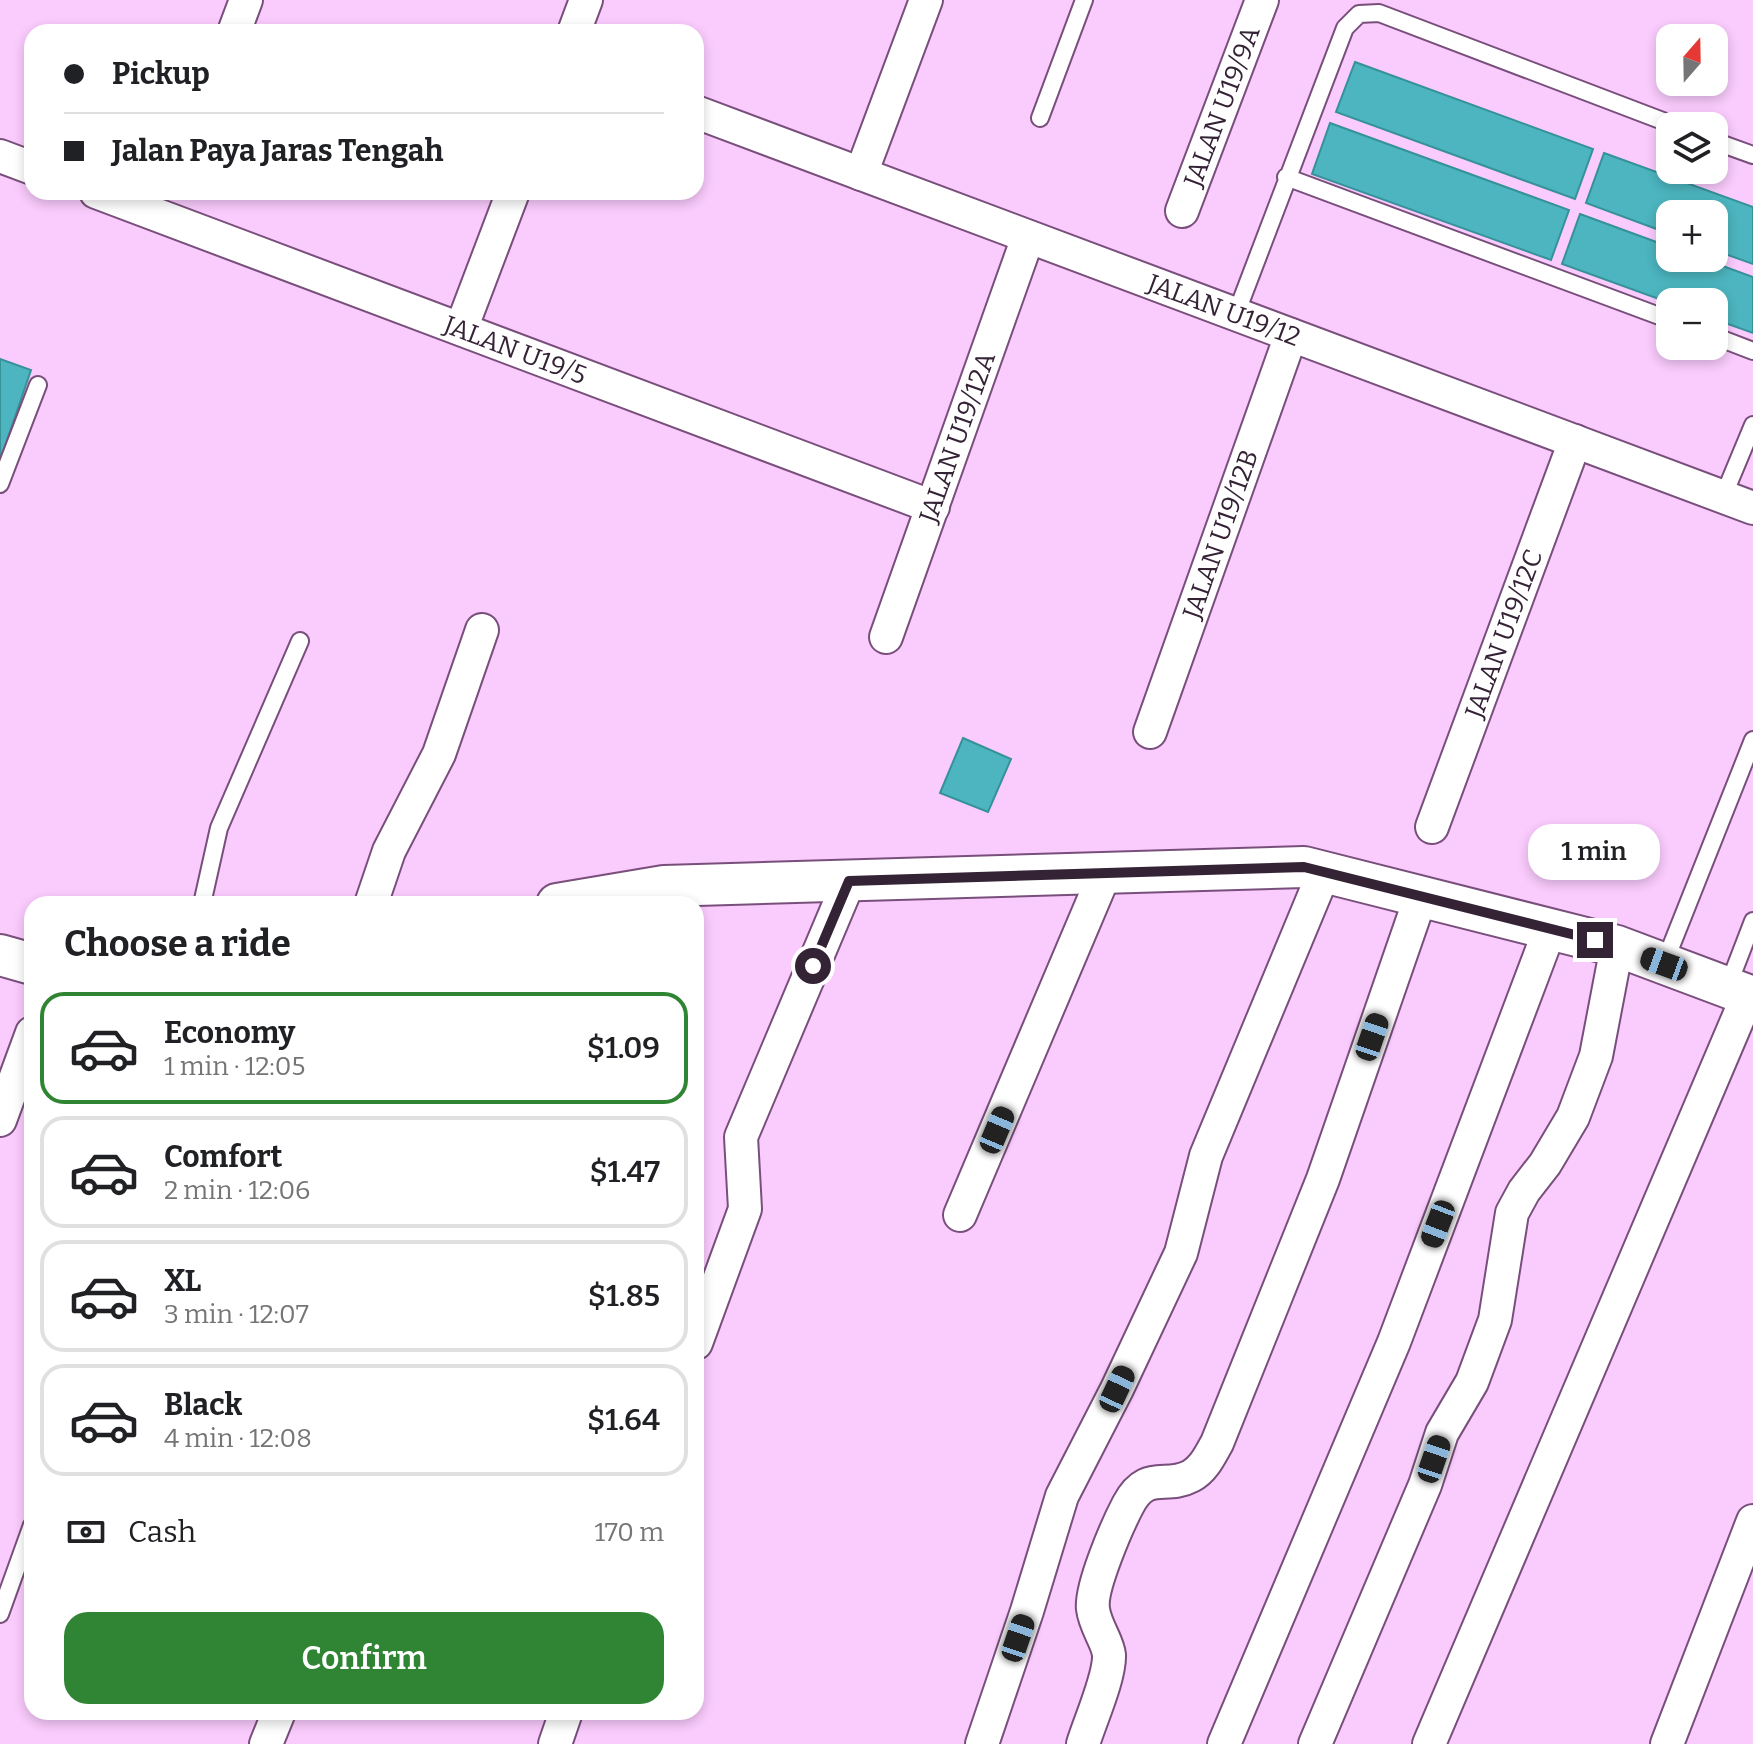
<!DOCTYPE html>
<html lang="en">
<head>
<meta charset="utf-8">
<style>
  :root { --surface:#fff; --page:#f2f2f2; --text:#202124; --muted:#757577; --line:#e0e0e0; --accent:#2f8533 }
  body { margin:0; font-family:Bitter,serif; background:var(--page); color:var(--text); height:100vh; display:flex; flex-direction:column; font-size:30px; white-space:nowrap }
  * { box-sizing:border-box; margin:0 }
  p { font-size:26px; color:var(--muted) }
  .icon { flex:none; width:44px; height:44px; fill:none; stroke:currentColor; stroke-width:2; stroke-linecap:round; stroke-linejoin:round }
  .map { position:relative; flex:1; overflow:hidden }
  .details { position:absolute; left:24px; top:896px; width:680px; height:824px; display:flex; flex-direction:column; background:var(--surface); border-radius:24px; box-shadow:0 4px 12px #0003 }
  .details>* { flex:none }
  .banner { position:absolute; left:24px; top:24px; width:680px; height:176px; border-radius:24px; box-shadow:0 4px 12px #0003; display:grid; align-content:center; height:176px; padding:0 40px; background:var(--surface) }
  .needle { width:52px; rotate:20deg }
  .controls { position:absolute; left:1656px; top:24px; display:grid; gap:16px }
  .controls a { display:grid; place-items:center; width:72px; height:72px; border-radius:16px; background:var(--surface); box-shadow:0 4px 12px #0003; font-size:40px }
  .end { position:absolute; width:36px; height:36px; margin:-18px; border:10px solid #342235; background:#fff; box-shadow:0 0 0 4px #fff }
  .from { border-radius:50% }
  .bubble { position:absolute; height:56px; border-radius:24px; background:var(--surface); box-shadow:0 4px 12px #0003; font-size:26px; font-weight:600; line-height:56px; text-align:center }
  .car { position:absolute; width:24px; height:48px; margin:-24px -12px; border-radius:10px; box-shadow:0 0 6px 2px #0007; background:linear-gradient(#222 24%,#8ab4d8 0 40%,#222 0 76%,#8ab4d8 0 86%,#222 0) }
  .banner b { display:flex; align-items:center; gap:28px; height:76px; font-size:30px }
  .banner b+b { border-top:2px solid var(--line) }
  .banner i { width:20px; height:20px; background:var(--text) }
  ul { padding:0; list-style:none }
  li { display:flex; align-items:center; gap:24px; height:112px; margin:0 16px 12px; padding:0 24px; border:4px solid var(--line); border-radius:24px }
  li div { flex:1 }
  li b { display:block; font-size:30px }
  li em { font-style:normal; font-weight:600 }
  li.selected { border-color:var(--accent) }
  li>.icon { width:72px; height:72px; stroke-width:1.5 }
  h2 { padding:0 40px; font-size:36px; line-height:96px }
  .pay { display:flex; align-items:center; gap:20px; height:88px; padding:0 40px; font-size:30px }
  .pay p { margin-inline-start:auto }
  .cta { display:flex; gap:16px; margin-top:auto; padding:16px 40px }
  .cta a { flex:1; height:92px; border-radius:24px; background:var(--accent); color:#fff; font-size:32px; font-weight:600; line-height:92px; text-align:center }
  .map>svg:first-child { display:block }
  .building { fill:#4cb5bf; stroke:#369199; stroke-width:2 }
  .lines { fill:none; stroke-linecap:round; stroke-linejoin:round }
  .service-casing { stroke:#784f7b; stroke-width:20 }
  .minor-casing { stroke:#784f7b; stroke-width:36 }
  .tertiary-casing { stroke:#784f7b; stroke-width:44 }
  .service { stroke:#fff; stroke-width:16 }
  .minor { stroke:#fff; stroke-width:32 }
  .tertiary { stroke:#fff; stroke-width:40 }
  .route { stroke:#342235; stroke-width:10 }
  .labels { text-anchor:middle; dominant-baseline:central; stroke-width:7; stroke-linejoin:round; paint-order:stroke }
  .street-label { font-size:26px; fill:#342235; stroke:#fefefe }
</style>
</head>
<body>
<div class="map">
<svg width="1753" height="1744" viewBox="0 0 1753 1744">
  <rect width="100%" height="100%" fill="#facbfd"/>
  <path class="building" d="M1355,62l238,87 -18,50 -239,-87z
    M1330,123l239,87 -18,50 -239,-86z
    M1604,153l149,54v57l-39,-14v-36h-44v20l-84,-31z
    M1580,214l90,33v11h31l52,19v56l-39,-14v-17l-44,1 -108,-39z
    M0,359l31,11 -31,91z
    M963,738l48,21 -23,53 -48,-19z"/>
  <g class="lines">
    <g class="service-casing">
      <path id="service" d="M1040,118l44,-118
        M1714,141l39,14
        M1286,177l384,143
        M1236,314l109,-286 14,-14 20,-1 297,113
        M1714,336l39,15
        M0,484l38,-99
        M1723,497l30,-72
        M202,904l17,-76 81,-187
        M1664,964l89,-224
        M1728,986l25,-65
        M0,1614l32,-89"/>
    </g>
    <g class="minor-casing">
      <g id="minor">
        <path d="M234,32l12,-32"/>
        <path d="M574,32l12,-32"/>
        <path id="s1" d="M696,112l1057,396"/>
        <path d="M0,156l32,12"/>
        <path d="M861,174l65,-174"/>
        <path id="s2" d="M96,192l837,315"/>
        <path id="s3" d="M1182,211l80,-211"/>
        <path d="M461,329l52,-137"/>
        <path id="s4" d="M886,637l142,-400"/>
        <path id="s5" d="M1150,732l141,-397"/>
        <path id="s6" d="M1432,827l143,-386"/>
        <path d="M371,904l18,-53 50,-97 43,-124"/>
        <path d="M0,1120l32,-87"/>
        <path d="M960,1215l145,-342"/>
        <path d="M696,1343l49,-134 -4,-72 108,-256"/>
        <path d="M266,1744l13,-32"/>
        <path d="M555,1744l11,-32"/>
        <path d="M982,1744l45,-133 35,-115 55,-107 64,-136 25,-97 118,-284"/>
        <path d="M1083,1744c7,-23 27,-67 26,-89 -1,-13 -14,-29 -16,-46 -3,-21 24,-83 35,-104 19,-36 37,-15 63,-29 13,-7 19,-21 26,-33l106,-264 98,-283"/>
        <path d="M1224,1744l170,-402 156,-413"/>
        <path d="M1315,1744l110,-259 17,-52 30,-51 23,-62 17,-107 12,-22 21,-27 28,-47 23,-61 21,-110"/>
        <path d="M1429,1744l319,-749"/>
        <path d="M1667,1744l86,-223"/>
      </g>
    </g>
    <g class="tertiary-casing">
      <path id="tertiary" d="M557,904l107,-18 640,-19 313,79 136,51
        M0,955l32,9"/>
    </g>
    <use href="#service" class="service"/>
    <use href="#minor" class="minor"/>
    <use href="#tertiary" class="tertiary"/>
  </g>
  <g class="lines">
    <path class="route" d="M813,966l36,-85 455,-14 291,73"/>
  </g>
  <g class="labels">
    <g class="street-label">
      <text stroke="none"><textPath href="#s3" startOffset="112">JALAN U19/9A</textPath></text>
      <text stroke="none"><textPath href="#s1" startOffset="564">JALAN U19/12</textPath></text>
      <text stroke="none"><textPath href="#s2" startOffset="448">JALAN U19/5</textPath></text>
      <text stroke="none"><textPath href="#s4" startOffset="212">JALAN U19/12A</textPath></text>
      <text stroke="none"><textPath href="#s5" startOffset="210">JALAN U19/12B</textPath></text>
      <text stroke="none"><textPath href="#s6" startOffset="206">JALAN U19/12C</textPath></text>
    </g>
  </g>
</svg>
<div class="controls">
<a><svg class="needle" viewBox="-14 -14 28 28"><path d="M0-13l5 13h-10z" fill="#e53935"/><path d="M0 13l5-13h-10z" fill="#757577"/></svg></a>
<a><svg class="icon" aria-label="layers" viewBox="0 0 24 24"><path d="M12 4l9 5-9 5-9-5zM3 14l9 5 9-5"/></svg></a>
<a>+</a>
<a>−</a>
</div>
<i class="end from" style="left:813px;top:966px"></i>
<i class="end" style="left:1595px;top:940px"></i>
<div class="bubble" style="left:1528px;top:824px;width:132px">1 min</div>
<i class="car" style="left:1664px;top:964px;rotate:290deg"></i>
<i class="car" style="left:1372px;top:1037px;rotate:19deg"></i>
<i class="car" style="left:997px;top:1130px;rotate:23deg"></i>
<i class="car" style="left:1438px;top:1224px;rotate:201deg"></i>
<i class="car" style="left:1117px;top:1389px;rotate:25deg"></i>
<i class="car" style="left:1434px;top:1459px;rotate:19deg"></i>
<i class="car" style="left:1018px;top:1638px;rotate:19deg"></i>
<div class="banner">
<b><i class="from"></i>Pickup</b>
<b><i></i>Jalan Paya Jaras Tengah</b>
</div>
<section class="details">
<h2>Choose a ride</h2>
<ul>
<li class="selected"><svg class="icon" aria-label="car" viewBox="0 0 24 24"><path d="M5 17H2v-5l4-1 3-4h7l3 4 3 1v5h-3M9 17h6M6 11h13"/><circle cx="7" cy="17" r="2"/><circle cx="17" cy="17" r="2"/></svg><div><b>Economy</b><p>1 min · 12:05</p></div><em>$1.09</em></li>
<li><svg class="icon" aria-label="car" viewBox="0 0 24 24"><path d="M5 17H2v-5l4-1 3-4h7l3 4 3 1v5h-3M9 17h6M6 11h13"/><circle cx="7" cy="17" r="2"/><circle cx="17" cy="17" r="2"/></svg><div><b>Comfort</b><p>2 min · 12:06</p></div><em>$1.47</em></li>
<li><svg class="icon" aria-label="car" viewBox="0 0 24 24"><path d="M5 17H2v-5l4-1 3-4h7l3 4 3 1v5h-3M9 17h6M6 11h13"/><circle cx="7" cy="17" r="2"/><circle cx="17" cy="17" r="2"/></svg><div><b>XL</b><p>3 min · 12:07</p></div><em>$1.85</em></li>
<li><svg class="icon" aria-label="car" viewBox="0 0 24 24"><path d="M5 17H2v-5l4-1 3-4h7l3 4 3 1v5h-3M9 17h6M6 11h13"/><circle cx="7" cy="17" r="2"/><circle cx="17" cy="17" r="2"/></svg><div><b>Black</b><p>4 min · 12:08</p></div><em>$1.64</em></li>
</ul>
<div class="pay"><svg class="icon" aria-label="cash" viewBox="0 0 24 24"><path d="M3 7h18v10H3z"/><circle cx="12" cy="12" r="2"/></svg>Cash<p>170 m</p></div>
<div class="cta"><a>Confirm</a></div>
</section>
</div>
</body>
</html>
